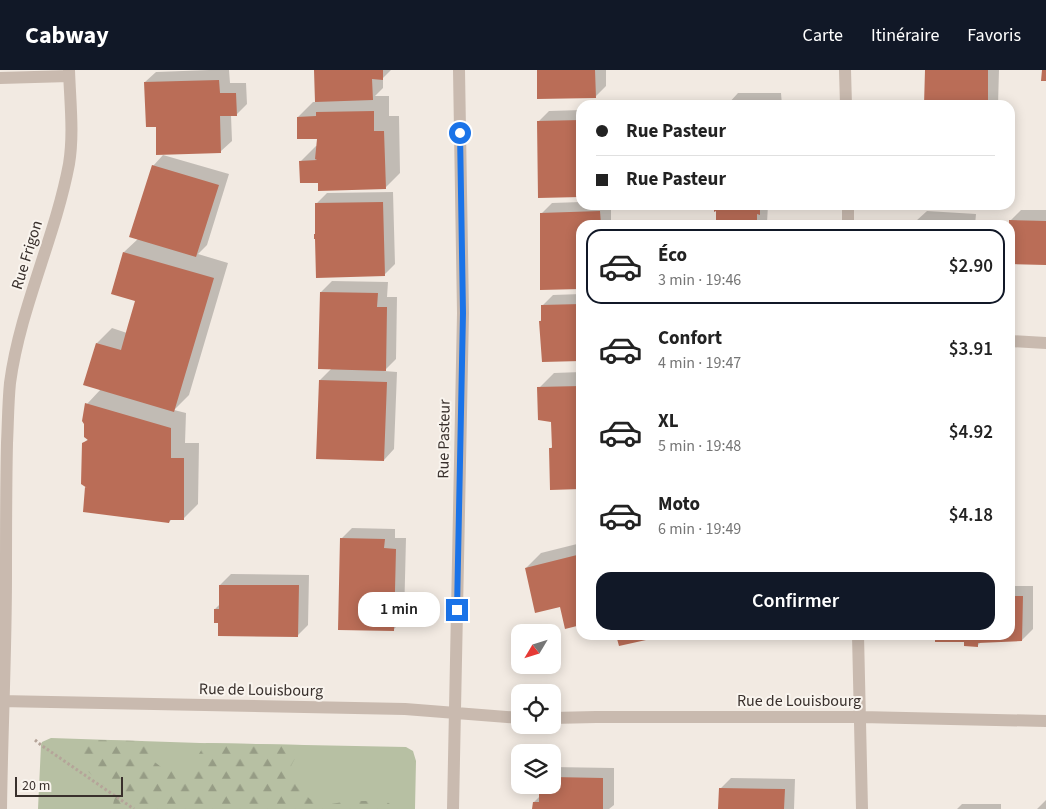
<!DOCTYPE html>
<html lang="fr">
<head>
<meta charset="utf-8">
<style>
  :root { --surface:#fff; --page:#f6f6f6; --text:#222; --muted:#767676; --line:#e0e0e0; --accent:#111827 }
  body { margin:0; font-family:"Source Sans 3",sans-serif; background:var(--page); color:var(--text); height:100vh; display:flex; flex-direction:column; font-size:19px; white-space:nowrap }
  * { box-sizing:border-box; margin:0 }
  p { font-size:16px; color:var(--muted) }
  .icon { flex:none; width:28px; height:28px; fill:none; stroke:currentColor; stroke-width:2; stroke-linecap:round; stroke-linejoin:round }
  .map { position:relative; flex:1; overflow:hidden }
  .sheet { position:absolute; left:576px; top:150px; width:439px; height:420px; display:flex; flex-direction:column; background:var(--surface); border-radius:15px; box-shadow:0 2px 12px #0003 }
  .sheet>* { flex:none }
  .top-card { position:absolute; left:576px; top:30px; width:439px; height:110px; border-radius:15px; box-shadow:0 2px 12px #0003; display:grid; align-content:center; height:110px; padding:0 20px; background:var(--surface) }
  .needle { width:32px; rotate:232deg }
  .tools { position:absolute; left:511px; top:554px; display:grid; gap:10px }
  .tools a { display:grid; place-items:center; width:50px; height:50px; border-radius:10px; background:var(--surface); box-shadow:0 2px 12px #0003; font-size:25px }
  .scale { position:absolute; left:15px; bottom:12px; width:108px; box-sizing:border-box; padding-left:5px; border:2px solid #39302c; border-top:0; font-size:14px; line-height:18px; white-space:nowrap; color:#39302c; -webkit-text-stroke:4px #f9f4ee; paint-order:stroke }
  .end { position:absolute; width:22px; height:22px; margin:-11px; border:6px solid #1a73e8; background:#fff; box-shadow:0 0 0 2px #fff }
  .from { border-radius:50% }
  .bubble { position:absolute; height:35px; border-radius:15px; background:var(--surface); box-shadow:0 2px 12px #0003; font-size:16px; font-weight:600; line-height:35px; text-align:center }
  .top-card b { display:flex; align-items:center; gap:18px; height:48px; font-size:19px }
  .top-card b+b { border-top:1px solid var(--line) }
  .top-card i { width:12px; height:12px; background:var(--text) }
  ul { padding:9px 0 0; list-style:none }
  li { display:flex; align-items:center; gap:15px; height:75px; margin:0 10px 8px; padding:0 10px; border:2px solid transparent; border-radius:15px }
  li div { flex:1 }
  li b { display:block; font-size:19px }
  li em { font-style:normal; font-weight:600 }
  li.on { border-color:var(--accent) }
  li>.icon { width:45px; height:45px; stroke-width:1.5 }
  .action { display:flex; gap:10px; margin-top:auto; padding:10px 20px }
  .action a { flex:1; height:58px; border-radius:15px; background:var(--accent); color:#fff; font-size:20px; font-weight:600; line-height:58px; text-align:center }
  header { display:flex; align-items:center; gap:30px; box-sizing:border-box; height:70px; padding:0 25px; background:var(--accent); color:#fff }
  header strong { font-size:24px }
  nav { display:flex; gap:28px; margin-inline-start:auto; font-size:18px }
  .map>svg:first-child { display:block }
  .green { fill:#b7c0a3 }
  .forest { fill:url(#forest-firs) }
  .shadow { fill:#0003 }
  .building { fill:#ba6d57 }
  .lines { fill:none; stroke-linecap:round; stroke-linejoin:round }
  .path { stroke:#b5a499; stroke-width:3; stroke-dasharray:2.5 2.5; stroke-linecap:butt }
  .minor { stroke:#c9baaf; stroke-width:12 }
  .route { stroke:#1a73e8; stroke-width:6 }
  .labels { text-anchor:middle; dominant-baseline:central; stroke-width:4; stroke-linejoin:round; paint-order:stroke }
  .street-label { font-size:16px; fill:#39302c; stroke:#f9f4ee }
</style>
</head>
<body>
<header>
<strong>Cabway</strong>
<nav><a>Carte</a><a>Itinéraire</a><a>Favoris</a></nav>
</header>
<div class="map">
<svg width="1046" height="739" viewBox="0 0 1046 739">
  <defs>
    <pattern id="forest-firs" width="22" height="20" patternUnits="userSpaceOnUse" patternTransform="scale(1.25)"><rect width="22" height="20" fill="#b7c0a3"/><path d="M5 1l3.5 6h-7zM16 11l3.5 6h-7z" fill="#969c85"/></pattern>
  </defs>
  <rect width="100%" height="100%" fill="#f2eae2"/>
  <path class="green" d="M51,668l149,5 206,4 7,4 3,10 -1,48h-377l3,-64 1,-3z"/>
  <path class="forest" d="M82,670l61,1 9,19 13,10 16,2 10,-6 15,-23 96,2 -12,23 6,18 14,13 21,5 18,-3h21l19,2 4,6h-287l7,-4 2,-11c-18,-16 -44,-27 -33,-54z"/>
  <path class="shadow" d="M209,0h20l1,13h16l1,21 -11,11h-5l1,26 -11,10 -64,-26 -12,-43 11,-10z
    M316,0h75l-8,8v10l-8,8h14v20h10l1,57 -15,15 -66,-6 -19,-20 16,-16h1l1,-8 -20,-21 15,-15h3z
    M538,0h68v16l-11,11z
    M926,0h73l-1,35h-73z
    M738,23h43l1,12h-55z
    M581,40v85l-42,1 -1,-74 11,-11z
    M163,85l66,19 -22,71 -9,9 30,9 -39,132 -15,15 12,3 -1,30h14l-1,61 -15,15h-11l-3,3 -83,-34 1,-2 -4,-42 5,-5 -1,-35 14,-15 -4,-46 15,-15 15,5 10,-33 -13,-48 15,-14 14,-72z
    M393,122l2,72 -11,11 -69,-40 1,-31 11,-11z
    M581,132v3h30v20h-30v62l-40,2v-75l11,-11z
    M715,135h53l-1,18 -3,2h-46v-15z
    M1021,140h25v53h-36v-42z
    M927,141l49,3 -1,11h-59v-4z
    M332,211l56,1 -1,15h10l-1,62 -12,12 13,1 -3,77 -10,11 -64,-80 12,-12 -11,-76z
    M581,224v66l-38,1 -3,-40 2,-1v-14l11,-11z
    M581,302v116l-30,1 -1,-40 3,-3 -1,-25 -13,-33 15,-15z
    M352,458l43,1v9h11l-2,81 -11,11 -52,-91z
    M581,473v80l-15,4 -5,-21 -35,-38 15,-15z
    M231,504l78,1 -1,50 -11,11 -77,-15 -5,-12 5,-5v-19z
    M1010,516h23v43l-11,11 -40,1 -4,4 -13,-4 -29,-6h74z
    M552,697l62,1v37l-5,4h-75v-7l6,-6v-11h12z
    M731,708l64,1 -1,30h-74v-20z
    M1046,730v9h-9z
    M962,734h39v5h-44z"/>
  <path class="building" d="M314,0h69v10l-11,-1 1,21 -58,2z
    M537,0h58l1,28 -59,1z
    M925,0h63v35h-64z
    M1042,0h4v11h-5z
    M219,10l1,13h16l1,23h-17l1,37 -65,2v-28h-10l-2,-45z
    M756,33h15v2h-15z
    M374,41v20h10l2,58 -68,2v-8h-18l-1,-22 18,-1 -2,-1 2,-20h-20v-22l19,-1v-4z
    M581,50v77l-43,1 -1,-77z
    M152,95l67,20 -23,72 -67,-20z
    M383,132l2,74 -69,2 -1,-39h-1v-5h1v-31z
    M714,135h46v10l-3,-1v11h-41v-14l-2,1z
    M600,141l1,14h-20v64l-41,1v-77z
    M1009,150l37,1v44l-36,-1v-39h-1z
    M915,151l41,3v1h-41z
    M123,182l91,26 -40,134 -91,-27 13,-42 25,7 7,-25 7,-24 -24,-7z
    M320,222l58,1 -1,14h10l-1,64 -68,-2z
    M581,234v57l-39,1 -3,-41h2v-16z
    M319,310l68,2 -3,79 -68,-2z
    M581,316v103l-31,1 -1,-42h3l-1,-26 -13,-2 -1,-33z
    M85,333l86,25v30h13v62h-14l-1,3 -86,-11 2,-25 2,1 -6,-4 1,-41 6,-3 -4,-3v-13l-2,-3z
    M340,468l45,1 -1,9 12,1 -2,82 -56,-1z
    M581,484v71l-16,4 -5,-22 -25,6 -10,-45z
    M219,515h80l-1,52 -80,-1v-13h-4v-14h5z
    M1010,526h13l-1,45 -44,2v4l-14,-1v-4h-29v-7h75z
    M616,565h48v1l-45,10z
    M734,565h46v3l-46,-1z
    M552,707l51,1v31h-71l1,-7h6v-17h13z
    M719,718l66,1 -1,20h-66z"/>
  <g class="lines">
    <path class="path" d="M35,670l6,5 93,64"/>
    <path class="minor" d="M845,0l1,35
      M0,8l69,-2
      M848,135v20
      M1010,271l36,2
      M858,565l4,174
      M0,631l405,8 115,9
      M552,648l44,-1h265l185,4
      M1,739c1,-78 5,-156 5,-234 0,-44 0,-88 1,-132 1,-20 1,-40 3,-60 10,-75 45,-145 59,-219 5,-30 1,-63 0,-94
      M453,739l10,-496 -4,-243"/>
  </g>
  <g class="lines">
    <path class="route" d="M457,540l6,-297 -3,-180"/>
  </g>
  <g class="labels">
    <g class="street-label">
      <text transform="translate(27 185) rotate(-73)">Rue Frigon</text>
      <text transform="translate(444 369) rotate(-89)">Rue Pasteur</text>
      <text transform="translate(261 620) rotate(1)">Rue de Louisbourg</text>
      <text x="799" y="631">Rue de Louisbourg</text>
    </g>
  </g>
</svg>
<div class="tools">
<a><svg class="needle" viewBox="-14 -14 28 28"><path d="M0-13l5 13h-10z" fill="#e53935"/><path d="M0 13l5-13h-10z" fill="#767676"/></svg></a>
<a><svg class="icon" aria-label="locate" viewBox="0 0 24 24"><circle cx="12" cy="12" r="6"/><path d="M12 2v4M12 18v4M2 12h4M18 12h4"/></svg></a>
<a><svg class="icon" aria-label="layers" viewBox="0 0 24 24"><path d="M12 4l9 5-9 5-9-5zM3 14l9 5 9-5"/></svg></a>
</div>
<div class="scale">20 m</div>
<i class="end from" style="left:460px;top:63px"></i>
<i class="end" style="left:457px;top:540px"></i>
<div class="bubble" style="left:358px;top:522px;width:82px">1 min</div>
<div class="top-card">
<b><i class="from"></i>Rue Pasteur</b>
<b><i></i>Rue Pasteur</b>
</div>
<section class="sheet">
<ul>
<li class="on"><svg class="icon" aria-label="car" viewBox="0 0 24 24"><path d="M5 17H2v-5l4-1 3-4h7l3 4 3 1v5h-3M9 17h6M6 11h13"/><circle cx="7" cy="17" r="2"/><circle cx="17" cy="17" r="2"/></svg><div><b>Éco</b><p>3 min · 19:46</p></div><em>$2.90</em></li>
<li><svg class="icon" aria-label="car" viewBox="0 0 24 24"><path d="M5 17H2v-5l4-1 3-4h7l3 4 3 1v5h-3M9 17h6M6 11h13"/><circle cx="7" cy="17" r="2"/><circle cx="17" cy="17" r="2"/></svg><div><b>Confort</b><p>4 min · 19:47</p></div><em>$3.91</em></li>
<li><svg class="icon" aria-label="car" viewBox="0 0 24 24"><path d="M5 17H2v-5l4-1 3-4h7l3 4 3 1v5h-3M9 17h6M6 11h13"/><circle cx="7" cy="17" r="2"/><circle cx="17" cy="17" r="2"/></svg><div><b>XL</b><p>5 min · 19:48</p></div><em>$4.92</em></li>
<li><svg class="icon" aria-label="car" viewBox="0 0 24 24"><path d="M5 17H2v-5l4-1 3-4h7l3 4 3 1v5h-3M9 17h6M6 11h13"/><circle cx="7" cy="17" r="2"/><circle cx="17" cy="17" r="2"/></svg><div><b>Moto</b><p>6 min · 19:49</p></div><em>$4.18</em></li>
</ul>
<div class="action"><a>Confirmer</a></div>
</section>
</div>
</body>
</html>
